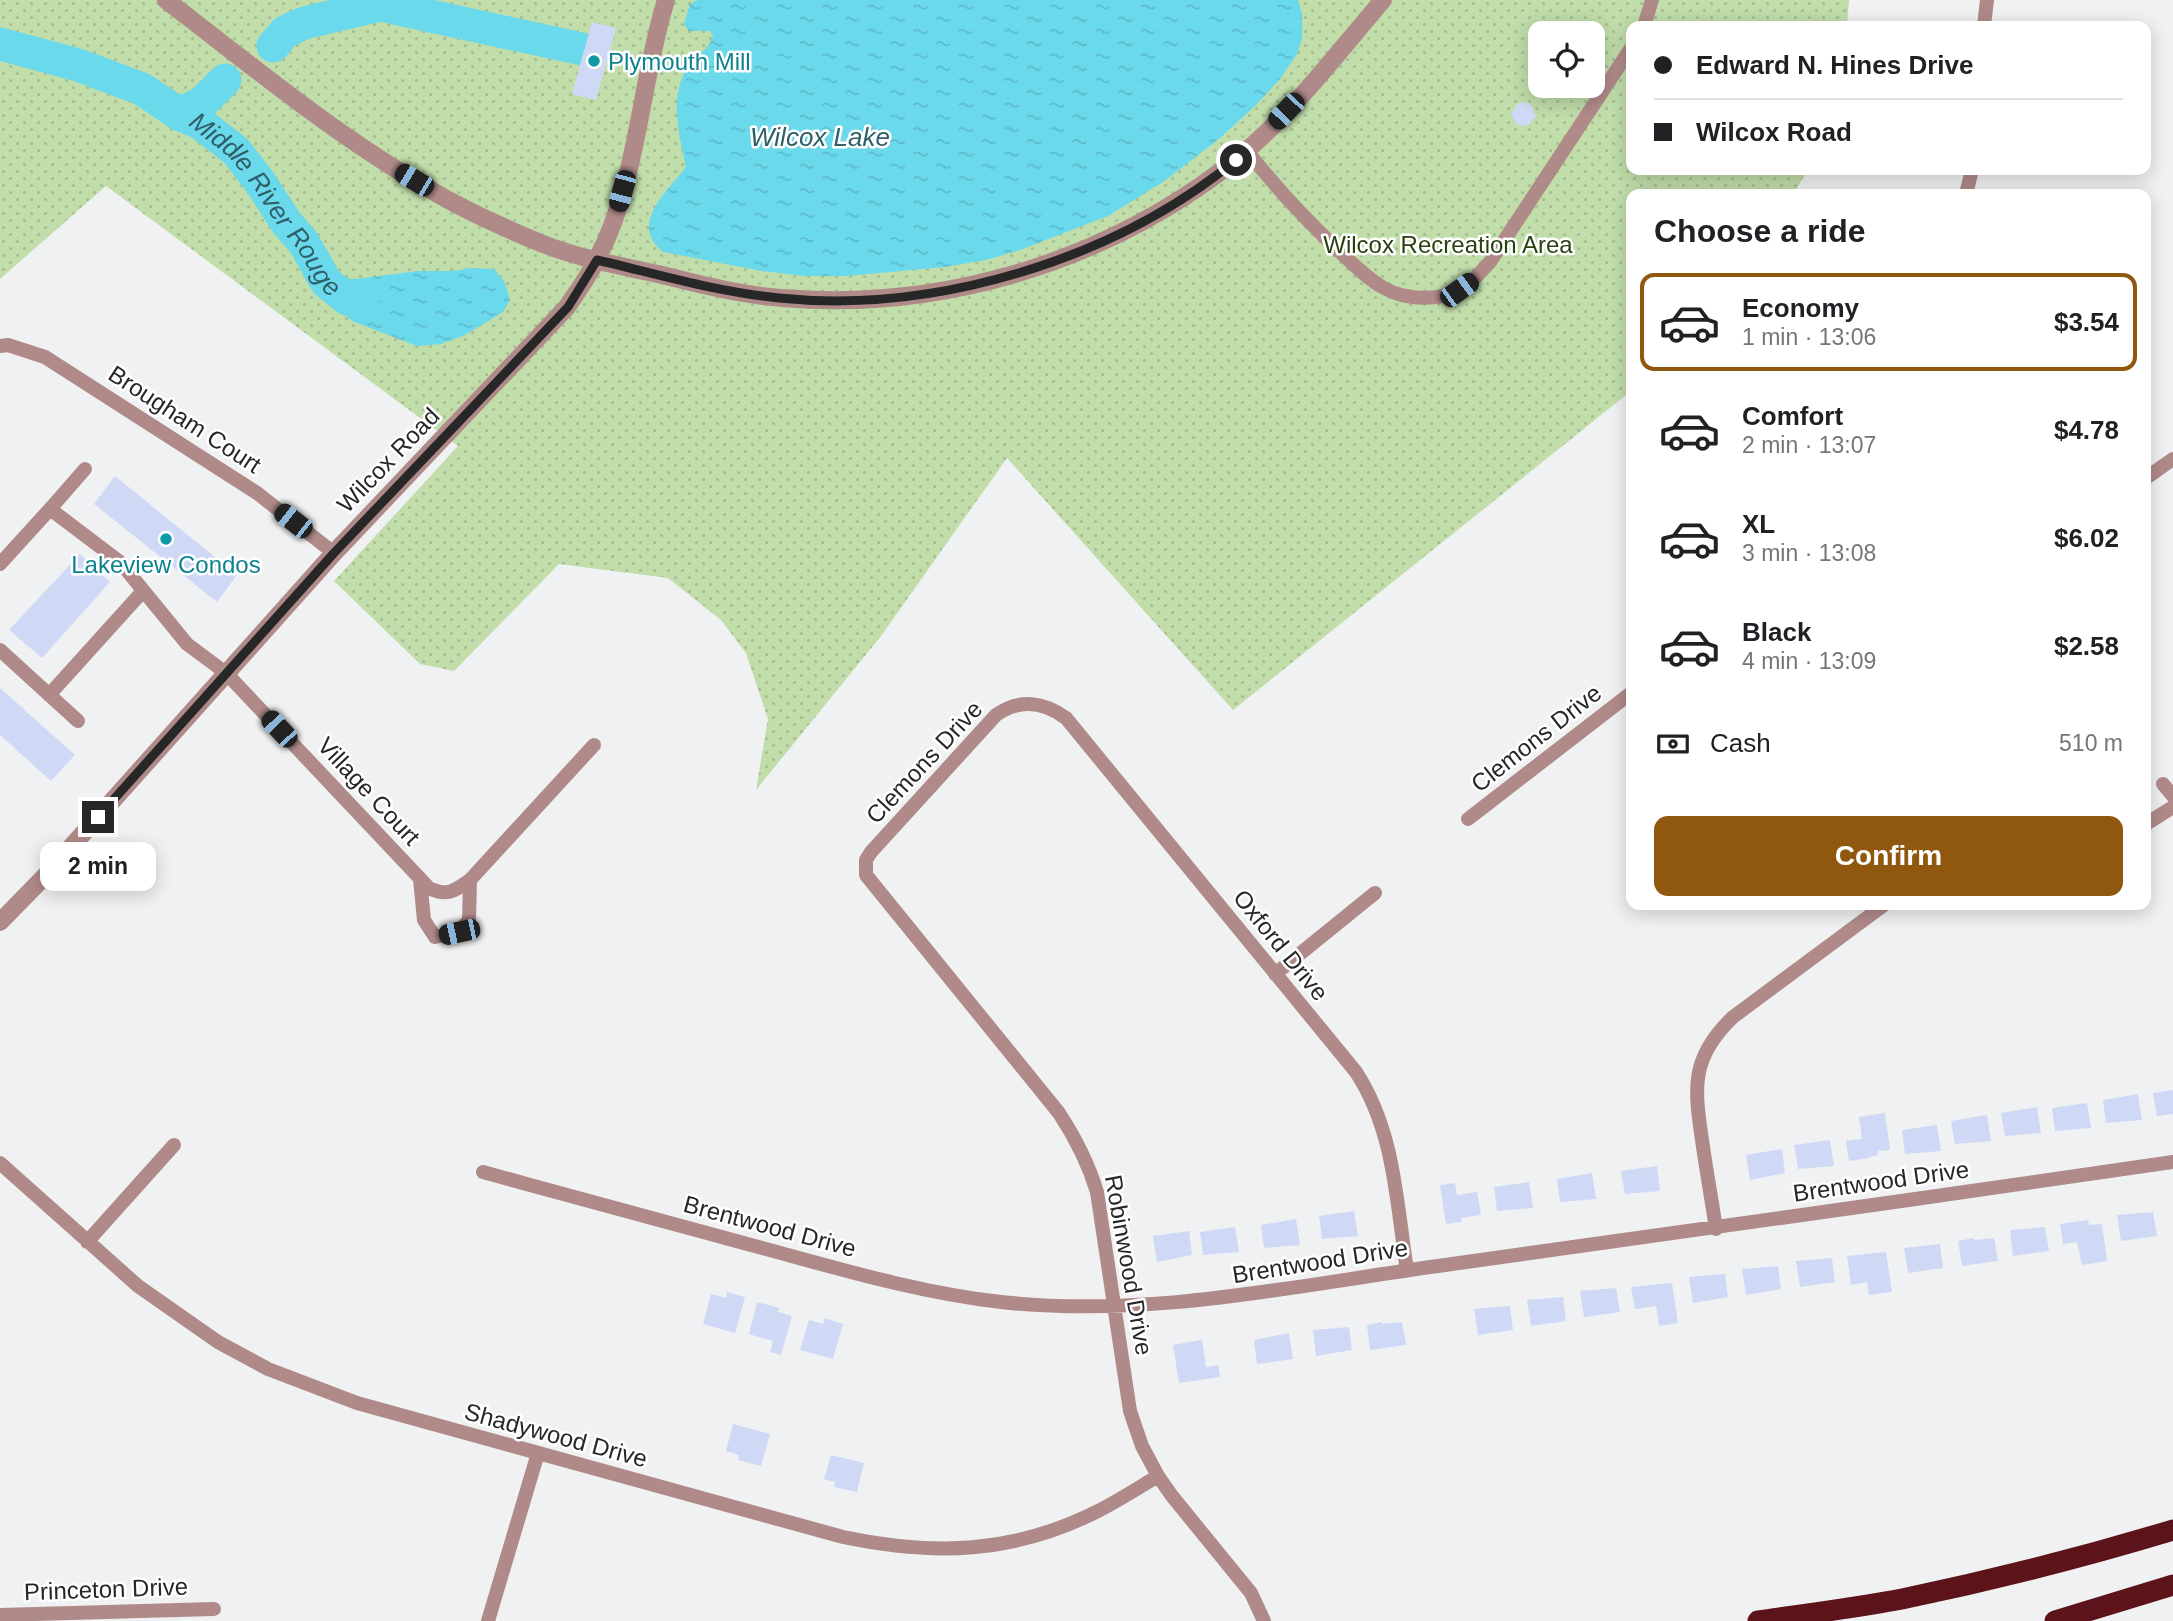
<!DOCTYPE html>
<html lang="en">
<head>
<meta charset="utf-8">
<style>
  :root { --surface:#fff; --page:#f6f6f6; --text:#202124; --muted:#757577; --line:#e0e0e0; --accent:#90580f }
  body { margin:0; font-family:Helvetica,sans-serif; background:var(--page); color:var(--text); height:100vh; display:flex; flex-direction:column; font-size:26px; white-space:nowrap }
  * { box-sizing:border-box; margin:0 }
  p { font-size:23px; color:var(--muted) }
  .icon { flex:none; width:38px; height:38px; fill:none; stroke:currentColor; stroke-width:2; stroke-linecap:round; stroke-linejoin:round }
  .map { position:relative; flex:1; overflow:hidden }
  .side { position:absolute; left:1626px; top:189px; width:525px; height:721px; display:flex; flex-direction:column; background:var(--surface); border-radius:14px; box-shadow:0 4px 18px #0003 }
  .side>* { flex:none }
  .top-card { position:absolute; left:1626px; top:21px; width:525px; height:154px; border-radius:14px; box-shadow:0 4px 18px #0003; display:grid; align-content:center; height:154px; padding:0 28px; background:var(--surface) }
  .buttons { position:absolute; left:1528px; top:21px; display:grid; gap:14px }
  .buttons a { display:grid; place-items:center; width:77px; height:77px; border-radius:14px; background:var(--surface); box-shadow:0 4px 18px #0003; font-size:35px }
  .end { position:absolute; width:32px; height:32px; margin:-16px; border:9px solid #272727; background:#fff; box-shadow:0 0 0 4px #fff }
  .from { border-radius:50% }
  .bubble { position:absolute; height:49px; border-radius:14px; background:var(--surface); box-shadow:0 4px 18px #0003; font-size:23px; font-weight:800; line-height:49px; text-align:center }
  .car { position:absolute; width:21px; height:42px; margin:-21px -10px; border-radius:9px; box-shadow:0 0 5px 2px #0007; background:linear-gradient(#222 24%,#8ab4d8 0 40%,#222 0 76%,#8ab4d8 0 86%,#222 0) }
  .top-card b { display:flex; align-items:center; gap:24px; height:66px; font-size:26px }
  .top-card b+b { border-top:2px solid var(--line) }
  .top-card i { width:18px; height:18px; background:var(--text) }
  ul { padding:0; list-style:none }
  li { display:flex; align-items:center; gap:21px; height:98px; margin:0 14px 10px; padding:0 14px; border:4px solid transparent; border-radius:14px }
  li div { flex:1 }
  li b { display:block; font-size:26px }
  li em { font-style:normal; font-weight:800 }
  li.selected { border-color:var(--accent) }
  li>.icon { width:63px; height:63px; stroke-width:1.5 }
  h2 { padding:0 28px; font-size:32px; line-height:84px }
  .pay { display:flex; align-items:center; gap:18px; height:77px; padding:0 28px; font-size:26px }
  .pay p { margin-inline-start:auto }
  .primary-button { display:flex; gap:14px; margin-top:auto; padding:14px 28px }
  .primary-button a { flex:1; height:80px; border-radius:14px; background:var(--accent); color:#fff; font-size:28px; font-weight:800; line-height:80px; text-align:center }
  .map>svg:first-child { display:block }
  .park { fill:url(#park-dots); fill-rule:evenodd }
  .water { fill:url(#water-ripples) }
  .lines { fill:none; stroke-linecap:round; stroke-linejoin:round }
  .river { stroke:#6bd9ec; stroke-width:33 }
  .building { fill:#cfd9f6 }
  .minor { stroke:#b08a89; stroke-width:14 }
  .tertiary { stroke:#b08a89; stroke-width:18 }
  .motorway { stroke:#5c1319; stroke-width:21 }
  .route { stroke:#272727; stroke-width:9 }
  .culture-dot { fill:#0f9aa8; stroke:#fff; stroke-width:2.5 }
  .labels { text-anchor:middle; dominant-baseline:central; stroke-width:5; stroke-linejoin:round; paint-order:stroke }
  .culture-label { font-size:24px; fill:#0d838f; stroke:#fff; text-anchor:start }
  .park-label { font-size:24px; fill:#29410f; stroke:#fff }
  .street-label { font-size:24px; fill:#272727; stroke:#fff }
  .water-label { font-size:26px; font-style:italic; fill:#2f5f68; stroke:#fff }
</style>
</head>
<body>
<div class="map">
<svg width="2173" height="1621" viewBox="0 0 2173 1621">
  <defs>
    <pattern id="park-dots" width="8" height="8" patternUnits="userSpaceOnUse" patternTransform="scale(1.75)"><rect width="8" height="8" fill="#c1ddaa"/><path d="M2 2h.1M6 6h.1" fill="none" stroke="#a6be92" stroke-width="1.8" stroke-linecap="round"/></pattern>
    <pattern id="water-ripples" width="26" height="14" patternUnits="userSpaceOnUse" patternTransform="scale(1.75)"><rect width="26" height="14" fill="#6bd9ec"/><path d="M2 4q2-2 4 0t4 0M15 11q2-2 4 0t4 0" fill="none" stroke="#5dbaca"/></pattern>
  </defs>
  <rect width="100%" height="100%" fill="#f0f1f2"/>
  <path class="park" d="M0,0h1849l-2,26h-216v144h177l-15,24h-162v197l-398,319 -226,-252 -126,178 -125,154 12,-71 -22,-66 -25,-33 -53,-42 -109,-14 -105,107 -34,-7 -86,-83 124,-135 -352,-260 -106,93zM1540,33h52v53h-52z"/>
  <path class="water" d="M697,0h601l4,14v25l-5,15 -17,25 -24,26 -37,34 -56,43 -55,34 -88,34 -34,10 -41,7 -99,9h-42l-42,-5 -99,-19c-35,-28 4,-60 23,-85 -7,-33 -18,-71 3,-102 9,-13 17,-11 24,-29l-3,-5h-21l-5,-7 6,-20z
    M471,268l23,1 11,14 5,17 -7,12 -38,23 -24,9 -24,2 -65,-25 -17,-16 -11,-16 2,-7 7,-4 23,1 62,-8h35z"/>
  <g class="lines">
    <g class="river">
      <path id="s1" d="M0,44l78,21 64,24 37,25 21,9 36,28 24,31 26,40 18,21 22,39 21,17 17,5"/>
      <path d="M273,46l12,-14 19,-9 76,-18 202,44"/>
      <path d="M179,114l23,-11 23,-23"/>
    </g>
  </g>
  <path class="building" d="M592,22l24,6 -20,72 -24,-6z
    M1518,103h12l6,13 -8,10 -11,-1 -6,-11z
    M115,476l122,99 -20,27 -123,-98z
    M80,554l30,28 -68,76 -33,-28z
    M0,688l75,67 -24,26 -51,-46z
    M2173,1090v24l-16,2 -4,-23z
    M2138,1094l4,26 -36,3 -3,-23z
    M2087,1103l4,25 -36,3 -3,-23z
    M2037,1107l4,26 -36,3 -4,-23z
    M1885,1113l5,37 -12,1v4l-9,2v1l-20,3 -3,-20 16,-2 -3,-22z
    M1987,1115l4,26 -36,3 -4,-23z
    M1937,1125l4,26 -36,3 -3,-24z
    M1830,1140l4,26 -36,3 -4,-24z
    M1782,1149l3,24 -35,7 -4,-25z
    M1657,1166l3,25 -35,3 -4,-23z
    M1592,1173l4,26 -36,3 -3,-23z
    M1529,1182l4,26 -36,3 -3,-24z
    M1455,1183l2,12 20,-3 4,23 -20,3 1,4 -16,2 -6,-39z
    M1354,1211l4,25 -36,3 -3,-23z
    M2153,1212l4,24 -36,5 -4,-26z
    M1296,1219l4,26 -36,3 -3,-23z
    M2088,1220l1,5 13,-1 5,37 -25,4 -5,-23 -14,2 -3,-20z
    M1235,1227l4,25 -36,3 -3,-23z
    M2045,1227l4,24 -36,5 -3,-26z
    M1189,1231l3,24 -35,7 -4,-26z
    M1974,1238v2l20,-2 4,23 -36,5 -4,-25z
    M1940,1244l3,24 -35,5 -4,-25z
    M1886,1252l6,40 -23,3 -2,-13 -16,3 -4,-29z
    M1832,1258l3,24 -35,5 -4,-26z
    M1778,1266l3,23 -35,6 -4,-26z
    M1725,1274l3,23 -35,6 -4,-26z
    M1672,1283l6,40 -19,3 -3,-20 -21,3 -4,-22z
    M1616,1288l4,24 -36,5 -4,-26z
    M727,1292l18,5 -10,36 -32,-9 8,-30 15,4z
    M1563,1297l3,24 -35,5 -4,-26z
    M757,1302l22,6 -1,4 14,4 -11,39 -11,-3 3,-11 -24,-7z
    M1510,1306l3,24 -35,5 -4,-26z
    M825,1318l18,6 -10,35 -33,-9 9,-30 14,4z
    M1382,1322v2l20,-2 4,23 -36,5 -3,-25z
    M1349,1327l3,23 -36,6 -3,-26z
    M1289,1333l4,26 -36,5 -3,-24z
    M1202,1340l4,27 12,-2 2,12 -41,6 -6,-38z
    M733,1424l37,10 -9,32 -23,-6 1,-5 -13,-4z
    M831,1455l33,8 -7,29 -23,-5 1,-5 -11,-3z"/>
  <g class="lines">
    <path class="minor" d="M1644,26l8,-26
      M1984,26l3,-26
      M1247,151c27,34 55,65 87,95 16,15 32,32 50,42 21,12 52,13 74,3 13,-6 22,-19 32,-29l141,-214
      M1966,194l6,-24
      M0,346l8,-1 37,12 212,136 77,60
      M85,469l-35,40 70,53 67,82 39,29 203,215c17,9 26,3 41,-8l124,-135
      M2146,478l27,-19
      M0,564l50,-55
      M0,650l78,71
      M49,695l94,-104
      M2163,784l10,12
      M1468,819l163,-126
      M2146,824l27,-17
      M420,879l4,41 11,17 24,-5 10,-12 1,-40
      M1275,974l100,-81
      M0,1163l138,123 80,56 50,27 89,34 486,134c91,19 170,17 255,-26 20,-10 40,-23 60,-35
      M483,1172c94,26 188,51 283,77 77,21 155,44 235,53 150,16 291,-16 437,-36 246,-33 490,-69 735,-104
      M1716,1229c-4,-27 -9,-55 -13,-82 -8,-56 -15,-87 30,-130l151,-112
      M87,1242l87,-97
      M0,1615l214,-6
      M488,1621l50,-168
      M1264,1621l-13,-28 -79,-97 -14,-20 -16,-30 -12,-35 -33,-219c-9,-30 -21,-53 -38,-79l-193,-238v-15l5,-8 125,-137c24,-17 48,-13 70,3l290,354c39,60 40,129 51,198"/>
    <path class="tertiary" d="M166,0c85,65 169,135 263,189 35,21 75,39 114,55 36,14 77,22 115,30 41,10 82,21 124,24 157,13 316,-34 442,-129 60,-45 111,-113 159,-169
      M0,922l46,-47 288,-322 233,-246c10,-15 21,-30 29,-46 42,-78 44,-178 70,-261"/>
    <path class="motorway" d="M1758,1621c48,-7 96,-13 144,-22 91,-19 182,-42 271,-69
      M2055,1621l118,-36"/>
  </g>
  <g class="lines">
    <path class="route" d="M98,817l236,-264 234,-246 29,-47c60,14 120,32 182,38 156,16 335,-38 457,-138"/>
  </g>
  <g class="culture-dot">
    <circle cx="594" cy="61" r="7"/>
    <circle cx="166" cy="539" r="7"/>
  </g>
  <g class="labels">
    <g class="culture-label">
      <text x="608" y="61">Plymouth Mill</text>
      <text x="166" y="564" text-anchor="middle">Lakeview Condos</text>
    </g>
    <g class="park-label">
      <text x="1448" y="244">Wilcox Recreation Area</text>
    </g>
    <g class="street-label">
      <text transform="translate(185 419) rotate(33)">Brougham Court</text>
      <text transform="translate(388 460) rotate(-46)">Wilcox Road</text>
      <text transform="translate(1536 738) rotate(-38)">Clemons Drive</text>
      <text transform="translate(924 762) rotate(-47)">Clemons Drive</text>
      <text transform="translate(369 791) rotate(47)">Village Court</text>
      <text transform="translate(1281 945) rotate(51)">Oxford Drive</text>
      <text transform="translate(1881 1181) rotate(-8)">Brentwood Drive</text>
      <text transform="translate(770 1226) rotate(15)">Brentwood Drive</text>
      <text transform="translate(1320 1261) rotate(-9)">Brentwood Drive</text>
      <text transform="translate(1129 1265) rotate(80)">Robinwood Drive</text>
      <text transform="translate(556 1435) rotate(15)">Shadywood Drive</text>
      <text transform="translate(106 1589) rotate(-2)">Princeton Drive</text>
    </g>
    <g class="water-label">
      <text x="820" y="137">Wilcox Lake</text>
      <text stroke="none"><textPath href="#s1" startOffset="322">Middle River Rouge</textPath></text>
    </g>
  </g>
</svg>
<div class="buttons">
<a><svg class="icon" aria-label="locate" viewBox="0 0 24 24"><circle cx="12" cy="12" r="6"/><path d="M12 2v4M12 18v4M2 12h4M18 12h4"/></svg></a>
</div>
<i class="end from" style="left:1236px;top:160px"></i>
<i class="end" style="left:98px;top:817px"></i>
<div class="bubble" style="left:40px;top:842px;width:116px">2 min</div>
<i class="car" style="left:1286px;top:111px;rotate:224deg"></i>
<i class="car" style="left:414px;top:180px;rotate:301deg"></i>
<i class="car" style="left:622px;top:191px;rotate:195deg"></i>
<i class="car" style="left:1459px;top:290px;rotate:54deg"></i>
<i class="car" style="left:293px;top:521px;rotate:308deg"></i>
<i class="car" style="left:279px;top:729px;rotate:317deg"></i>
<i class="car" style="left:459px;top:932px;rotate:258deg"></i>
<div class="top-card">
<b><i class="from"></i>Edward N. Hines Drive</b>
<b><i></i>Wilcox Road</b>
</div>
<section class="side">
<h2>Choose a ride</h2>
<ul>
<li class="selected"><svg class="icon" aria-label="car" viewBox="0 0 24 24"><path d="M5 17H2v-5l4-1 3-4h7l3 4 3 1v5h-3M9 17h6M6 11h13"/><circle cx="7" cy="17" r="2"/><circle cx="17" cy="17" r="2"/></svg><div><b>Economy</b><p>1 min · 13:06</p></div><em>$3.54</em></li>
<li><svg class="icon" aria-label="car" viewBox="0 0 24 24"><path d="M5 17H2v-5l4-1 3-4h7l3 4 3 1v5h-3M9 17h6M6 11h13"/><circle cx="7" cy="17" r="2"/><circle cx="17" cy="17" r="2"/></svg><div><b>Comfort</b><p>2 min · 13:07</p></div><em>$4.78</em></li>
<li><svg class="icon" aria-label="car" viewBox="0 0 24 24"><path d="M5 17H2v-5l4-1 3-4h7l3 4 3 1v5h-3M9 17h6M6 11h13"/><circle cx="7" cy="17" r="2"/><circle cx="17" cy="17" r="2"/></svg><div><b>XL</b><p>3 min · 13:08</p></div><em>$6.02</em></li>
<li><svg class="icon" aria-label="car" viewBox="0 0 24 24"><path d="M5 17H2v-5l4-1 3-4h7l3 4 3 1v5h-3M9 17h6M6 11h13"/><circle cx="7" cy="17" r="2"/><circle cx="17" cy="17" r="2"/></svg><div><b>Black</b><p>4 min · 13:09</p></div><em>$2.58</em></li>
</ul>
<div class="pay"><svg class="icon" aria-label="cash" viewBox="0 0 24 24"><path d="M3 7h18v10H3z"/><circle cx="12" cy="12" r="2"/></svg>Cash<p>510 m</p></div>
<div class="primary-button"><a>Confirm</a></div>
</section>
</div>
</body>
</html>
